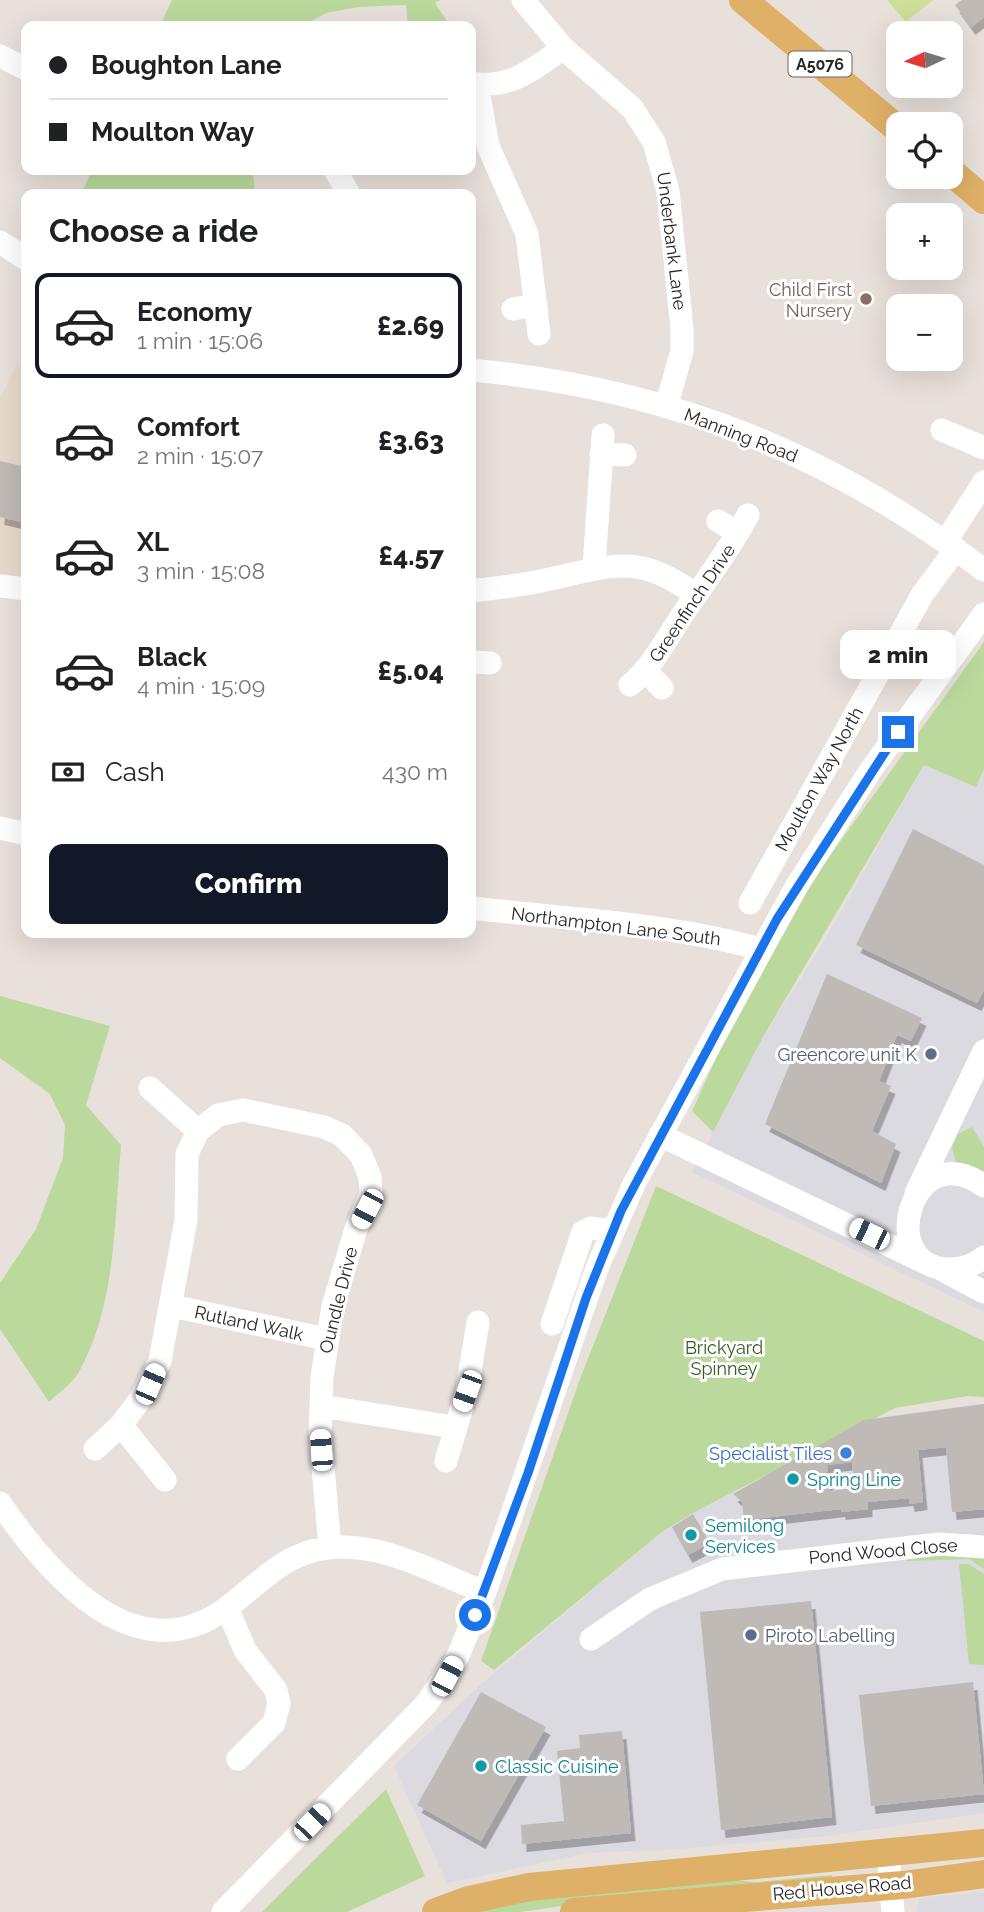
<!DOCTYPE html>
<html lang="en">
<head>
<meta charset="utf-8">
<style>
  :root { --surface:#fff; --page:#f6f6f6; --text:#202124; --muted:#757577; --line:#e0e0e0; --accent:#111827 }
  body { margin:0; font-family:Raleway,sans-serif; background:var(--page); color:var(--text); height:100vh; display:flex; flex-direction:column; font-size:26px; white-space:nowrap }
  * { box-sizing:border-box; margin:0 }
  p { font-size:23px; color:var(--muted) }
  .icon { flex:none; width:38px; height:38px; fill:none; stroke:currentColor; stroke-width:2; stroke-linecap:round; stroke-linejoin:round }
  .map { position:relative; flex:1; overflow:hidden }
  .panel { position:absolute; left:21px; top:189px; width:455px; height:749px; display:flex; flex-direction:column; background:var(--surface); border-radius:14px; box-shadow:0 7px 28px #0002 }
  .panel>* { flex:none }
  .hud { position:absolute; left:21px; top:21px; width:455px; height:154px; border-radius:14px; box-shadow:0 7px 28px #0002; display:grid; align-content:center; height:154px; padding:0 28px; background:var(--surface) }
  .needle { width:46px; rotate:266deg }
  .fabs { position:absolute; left:886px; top:21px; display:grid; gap:14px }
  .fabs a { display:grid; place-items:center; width:77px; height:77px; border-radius:14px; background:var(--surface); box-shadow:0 7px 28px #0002; font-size:35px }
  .end { position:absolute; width:32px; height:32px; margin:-16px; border:9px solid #1a73e8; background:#fff; box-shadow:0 0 0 4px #fff }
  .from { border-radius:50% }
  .bubble { position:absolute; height:49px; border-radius:14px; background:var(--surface); box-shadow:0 7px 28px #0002; font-size:23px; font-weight:800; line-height:49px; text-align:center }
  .car { position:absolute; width:21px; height:42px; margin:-21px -10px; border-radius:9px; box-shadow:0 0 5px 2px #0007; background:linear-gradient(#fff 24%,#345 0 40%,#fff 0 76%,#345 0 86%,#fff 0) }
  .hud b { display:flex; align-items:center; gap:24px; height:66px; font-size:26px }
  .hud b+b { border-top:2px solid var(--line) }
  .hud i { width:18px; height:18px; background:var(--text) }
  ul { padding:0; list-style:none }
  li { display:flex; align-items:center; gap:21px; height:105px; margin:0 14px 10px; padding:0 14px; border:4px solid transparent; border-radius:14px }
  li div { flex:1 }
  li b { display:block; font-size:26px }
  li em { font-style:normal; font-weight:800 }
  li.active { border-color:var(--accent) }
  li>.icon { width:63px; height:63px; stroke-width:1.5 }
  h2 { padding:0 28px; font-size:32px; line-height:84px }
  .pay { display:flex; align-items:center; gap:18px; height:77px; padding:0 28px; font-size:26px }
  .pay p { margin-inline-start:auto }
  .cta { display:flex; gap:14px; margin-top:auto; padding:14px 28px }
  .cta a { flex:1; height:80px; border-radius:14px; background:var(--accent); color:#fff; font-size:28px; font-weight:800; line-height:80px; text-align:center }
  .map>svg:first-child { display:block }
  .industrial { fill:#dbdae1 }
  .education { fill:#e8dacb }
  .green { fill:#bbd99c }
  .pitch { fill:#cddf99 }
  .building { fill:#c0bab7; fill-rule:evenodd; filter:url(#shadow) }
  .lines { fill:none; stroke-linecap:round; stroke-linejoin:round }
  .minor { stroke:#fff; stroke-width:23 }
  .major { stroke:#dfb068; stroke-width:28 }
  .route { stroke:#1a73e8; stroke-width:9 }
  .education-dot { fill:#8d6e63; stroke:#fff; stroke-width:2.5 }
  .service-dot { fill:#5c6f8a; stroke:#fff; stroke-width:2.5 }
  .shop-dot { fill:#3f7fe0; stroke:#fff; stroke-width:2.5 }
  .culture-dot { fill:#0f9aa8; stroke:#fff; stroke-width:2.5 }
  .labels { text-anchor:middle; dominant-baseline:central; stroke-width:6; stroke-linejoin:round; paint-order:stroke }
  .shield { fill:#fff; stroke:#686868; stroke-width:2 }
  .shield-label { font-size:16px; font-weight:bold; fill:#272727 }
  .street-label { font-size:18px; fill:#272727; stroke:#fff }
  .education-label { font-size:18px; fill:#785e54; stroke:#fff; text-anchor:end }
  .service-label { font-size:18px; fill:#4e5e75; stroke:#fff; text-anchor:end }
  .park-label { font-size:18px; fill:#365a21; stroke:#fff }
  .shop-label { font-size:18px; fill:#366cbe; stroke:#fff; text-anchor:end }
  .culture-label { font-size:18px; fill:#0d838f; stroke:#fff; text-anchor:start }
</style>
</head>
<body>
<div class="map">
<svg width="984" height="1912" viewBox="0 0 984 1912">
  <defs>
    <filter id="shadow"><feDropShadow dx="4.5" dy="8" stdDeviation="0" flood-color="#0004"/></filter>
  </defs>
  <rect width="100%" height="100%" fill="#e8e0da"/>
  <path class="industrial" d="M924,765l52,22 8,-18v543l-292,-140 72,-137 58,-90z
    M984,1403v410l-157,23 -150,13 -88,4 -142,30 -53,-117 84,-79 185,-156 32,-19 193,-96z
    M984,1892v20h-67l2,-14z"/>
  <path class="education" d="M16,366l10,5v212l-26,-5v-180z"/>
  <path class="green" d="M172,0h268l-5,3 15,23h-42l-2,-21 -47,2 -33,6 -25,13h-141z
    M92,170h161l2,24h-174z
    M984,642v127l-8,18 -52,-22 -160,270 -51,97 -21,-21 42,-92 87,-151z
    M0,996l110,30 -24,79 35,40c-7,76 -4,157 -42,227 -6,11 -21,21 -30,30l-49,-73v-46l36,-54 27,-71 2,-33 -15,-31 -50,-36z
    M972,1127l12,20v36l-28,-20 -4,-16 6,-13z
    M656,1186l328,155v56l-16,-1 -73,12 -200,104 -32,19 -169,139 -13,-9 99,-282z
    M922,1554l62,4v11l-15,-10 -64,2z
    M959,1564h9l16,10v91l-15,-1z
    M386,1789l39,87 -78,36h-85z
    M832,1875v4l-208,18 -104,15h-51l58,-15 188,-18 43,3z"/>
  <path class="pitch" d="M887,0h46l-27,22z"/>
  <path class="building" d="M962,0h22v17l-13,10 -16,-22z
    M0,461l26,6v56l-26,-6z
    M913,829l71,36v125l-7,13 -121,-58z
    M827,974l95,44 -11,23 -14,-6 -18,46 12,5 -19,45 24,13 -15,39 -116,-59z
    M984,1404v105l-32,3 -6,-65 -28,3 5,52 -13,2 -1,-6 -41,4v7l-27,3v-3l-97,11 -2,-18 -9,-8 131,-74zM852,1462l2,26 -24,3 -3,-26z
    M693,1514l17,29 -22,12 -16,-28z
    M811,1601l21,216 -111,13 -21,-218z
    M973,1682l11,112 -113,12 -12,-111z
    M481,1692l65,35 -65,114 -64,-36z
    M622,1731l9,102 -109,11 -1,-19 43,-4 -7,-70 23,-3 -1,-13z"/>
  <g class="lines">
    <path class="minor" d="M523,0l40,48 69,60 22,34 14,49 14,138v22l-16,56
      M0,56l26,13
      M471,83c37,7 64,-14 92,-35
      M477,84l11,62 39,88 12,100
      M335,170l14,24
      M0,242l26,17
      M513,309l23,-4
      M471,370c196,18 356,82 513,200
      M942,430l42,18
      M601,454l24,1
      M718,521l20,12
      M946,541l38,-59
      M594,567l9,-132
      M0,586l26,3
      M471,591c23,-3 47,-5 70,-10 68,-14 94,-31 155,14
      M471,662l19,1
      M646,671l16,17
      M630,685c24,-20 37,-48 55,-74 22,-32 44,-61 63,-96
      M0,828l26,6
      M750,903l172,-308 34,-46
      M471,908c96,11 196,15 289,41
      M150,1088l48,43
      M660,1135l268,129
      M984,1186c-72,-53 -110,82 -35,83 13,0 25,-3 35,-12
      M916,1193l68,-142
      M941,1269l43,23
      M172,1306l154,33
      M552,1324l31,-92 8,-4 21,3
      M321,1406l133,21
      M121,1425l44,55
      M95,1449l26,-24 18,-24 21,-40 26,-141 1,-66 11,-23 20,-16 25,-5 81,17 18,8 19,20 9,22 1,16 -15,36 -23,77 -11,71 -2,56 10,114
      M446,1461l21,-71 11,-68
      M0,1503c48,70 134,172 225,106 35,-25 58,-56 103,-61 54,-7 108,26 157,44
      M227,1608l18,42 31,40 3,13 -5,20 -36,36
      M591,1639l59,-40 72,-30 217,-25 45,3
      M888,1854l5,58
      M223,1912l204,-209 30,-45 28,-66 112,-324 37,-84 162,-297 74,-116 114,-157"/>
    <path class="major" d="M743,0l155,129
      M950,171l34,29
      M436,1912l33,-12 60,-13 455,-44
      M574,1912l329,-27 81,-11"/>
  </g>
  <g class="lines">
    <path class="route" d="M475,1615l53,-142 58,-175 35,-87 156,-292 121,-187"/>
  </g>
  <circle class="education-dot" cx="866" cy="299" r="7"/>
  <g class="service-dot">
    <circle cx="931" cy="1054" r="7"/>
    <circle cx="751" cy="1635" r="7"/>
  </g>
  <circle class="shop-dot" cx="846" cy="1453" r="7"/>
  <g class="culture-dot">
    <circle cx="793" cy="1479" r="7"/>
    <circle cx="691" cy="1535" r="7"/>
    <circle cx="481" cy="1766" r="7"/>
  </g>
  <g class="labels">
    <rect class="shield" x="788.5" y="51.5" width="63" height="25" rx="5"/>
    <g class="shield-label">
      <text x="820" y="64">A5076</text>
    </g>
    <g class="street-label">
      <text transform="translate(672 241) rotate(83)">Underbank Lane</text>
      <text transform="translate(741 435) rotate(21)">Manning Road</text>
      <text transform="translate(692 603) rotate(-56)">Greenfinch Drive</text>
      <text transform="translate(819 779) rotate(-61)">Moulton Way North</text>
      <text transform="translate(616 926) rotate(7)">Northampton Lane South</text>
      <text transform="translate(338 1300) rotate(-76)">Oundle Drive</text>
      <text transform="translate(249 1323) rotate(12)">Rutland Walk</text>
      <text transform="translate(883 1551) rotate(-5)">Pond Wood Close</text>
      <text transform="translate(842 1888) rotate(-5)">Red House Road</text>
    </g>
    <g class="education-label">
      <text x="852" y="289">Child First<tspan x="852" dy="21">Nursery</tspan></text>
    </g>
    <g class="service-label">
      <text x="917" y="1054">Greencore unit K</text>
      <text x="765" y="1635" text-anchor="start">Piroto Labelling</text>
    </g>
    <g class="park-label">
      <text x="724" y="1347">Brickyard<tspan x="724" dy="21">Spinney</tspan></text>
    </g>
    <g class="shop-label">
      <text x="832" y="1453">Specialist Tiles</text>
    </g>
    <g class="culture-label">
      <text x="807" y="1479">Spring Line</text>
      <text x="705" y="1525">Semilong<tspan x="705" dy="21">Services</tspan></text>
      <text x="495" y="1766">Classic Cuisine</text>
    </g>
  </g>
</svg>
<div class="fabs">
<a><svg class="needle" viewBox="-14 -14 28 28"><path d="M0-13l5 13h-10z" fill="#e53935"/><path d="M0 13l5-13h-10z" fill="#757577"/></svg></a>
<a><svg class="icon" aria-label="locate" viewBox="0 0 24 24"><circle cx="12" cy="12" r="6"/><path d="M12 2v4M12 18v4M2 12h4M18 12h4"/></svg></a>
<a>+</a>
<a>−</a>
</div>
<i class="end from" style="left:475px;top:1615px"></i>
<i class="end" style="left:898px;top:732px"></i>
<div class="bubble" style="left:840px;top:630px;width:116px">2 min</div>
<i class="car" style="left:367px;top:1209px;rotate:208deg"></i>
<i class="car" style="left:869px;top:1234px;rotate:296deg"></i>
<i class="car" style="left:150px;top:1384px;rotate:23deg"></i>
<i class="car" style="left:467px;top:1391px;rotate:200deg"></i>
<i class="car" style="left:321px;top:1450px;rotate:356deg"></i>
<i class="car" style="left:447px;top:1676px;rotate:28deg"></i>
<i class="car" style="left:312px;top:1822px;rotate:44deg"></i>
<div class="hud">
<b><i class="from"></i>Boughton Lane</b>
<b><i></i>Moulton Way</b>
</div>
<section class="panel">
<h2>Choose a ride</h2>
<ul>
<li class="active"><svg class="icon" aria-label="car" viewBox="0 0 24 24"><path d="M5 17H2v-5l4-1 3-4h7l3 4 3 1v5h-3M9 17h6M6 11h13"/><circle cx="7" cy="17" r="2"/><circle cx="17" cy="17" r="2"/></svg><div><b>Economy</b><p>1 min · 15:06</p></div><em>£2.69</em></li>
<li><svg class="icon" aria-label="car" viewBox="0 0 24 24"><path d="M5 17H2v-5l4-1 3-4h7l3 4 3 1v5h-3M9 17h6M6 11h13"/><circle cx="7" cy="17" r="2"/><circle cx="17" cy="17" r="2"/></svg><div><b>Comfort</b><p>2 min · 15:07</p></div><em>£3.63</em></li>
<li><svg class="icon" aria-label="car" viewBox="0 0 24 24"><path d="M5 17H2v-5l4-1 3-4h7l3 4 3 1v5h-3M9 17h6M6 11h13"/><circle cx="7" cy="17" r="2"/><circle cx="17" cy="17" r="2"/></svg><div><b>XL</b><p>3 min · 15:08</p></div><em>£4.57</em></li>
<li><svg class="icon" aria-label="car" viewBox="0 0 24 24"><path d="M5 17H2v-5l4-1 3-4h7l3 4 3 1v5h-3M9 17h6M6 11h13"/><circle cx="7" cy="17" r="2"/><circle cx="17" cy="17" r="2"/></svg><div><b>Black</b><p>4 min · 15:09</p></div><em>£5.04</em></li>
</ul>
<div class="pay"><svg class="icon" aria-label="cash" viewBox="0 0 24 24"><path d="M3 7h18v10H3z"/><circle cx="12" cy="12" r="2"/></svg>Cash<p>430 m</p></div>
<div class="cta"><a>Confirm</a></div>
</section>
</div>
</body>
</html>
